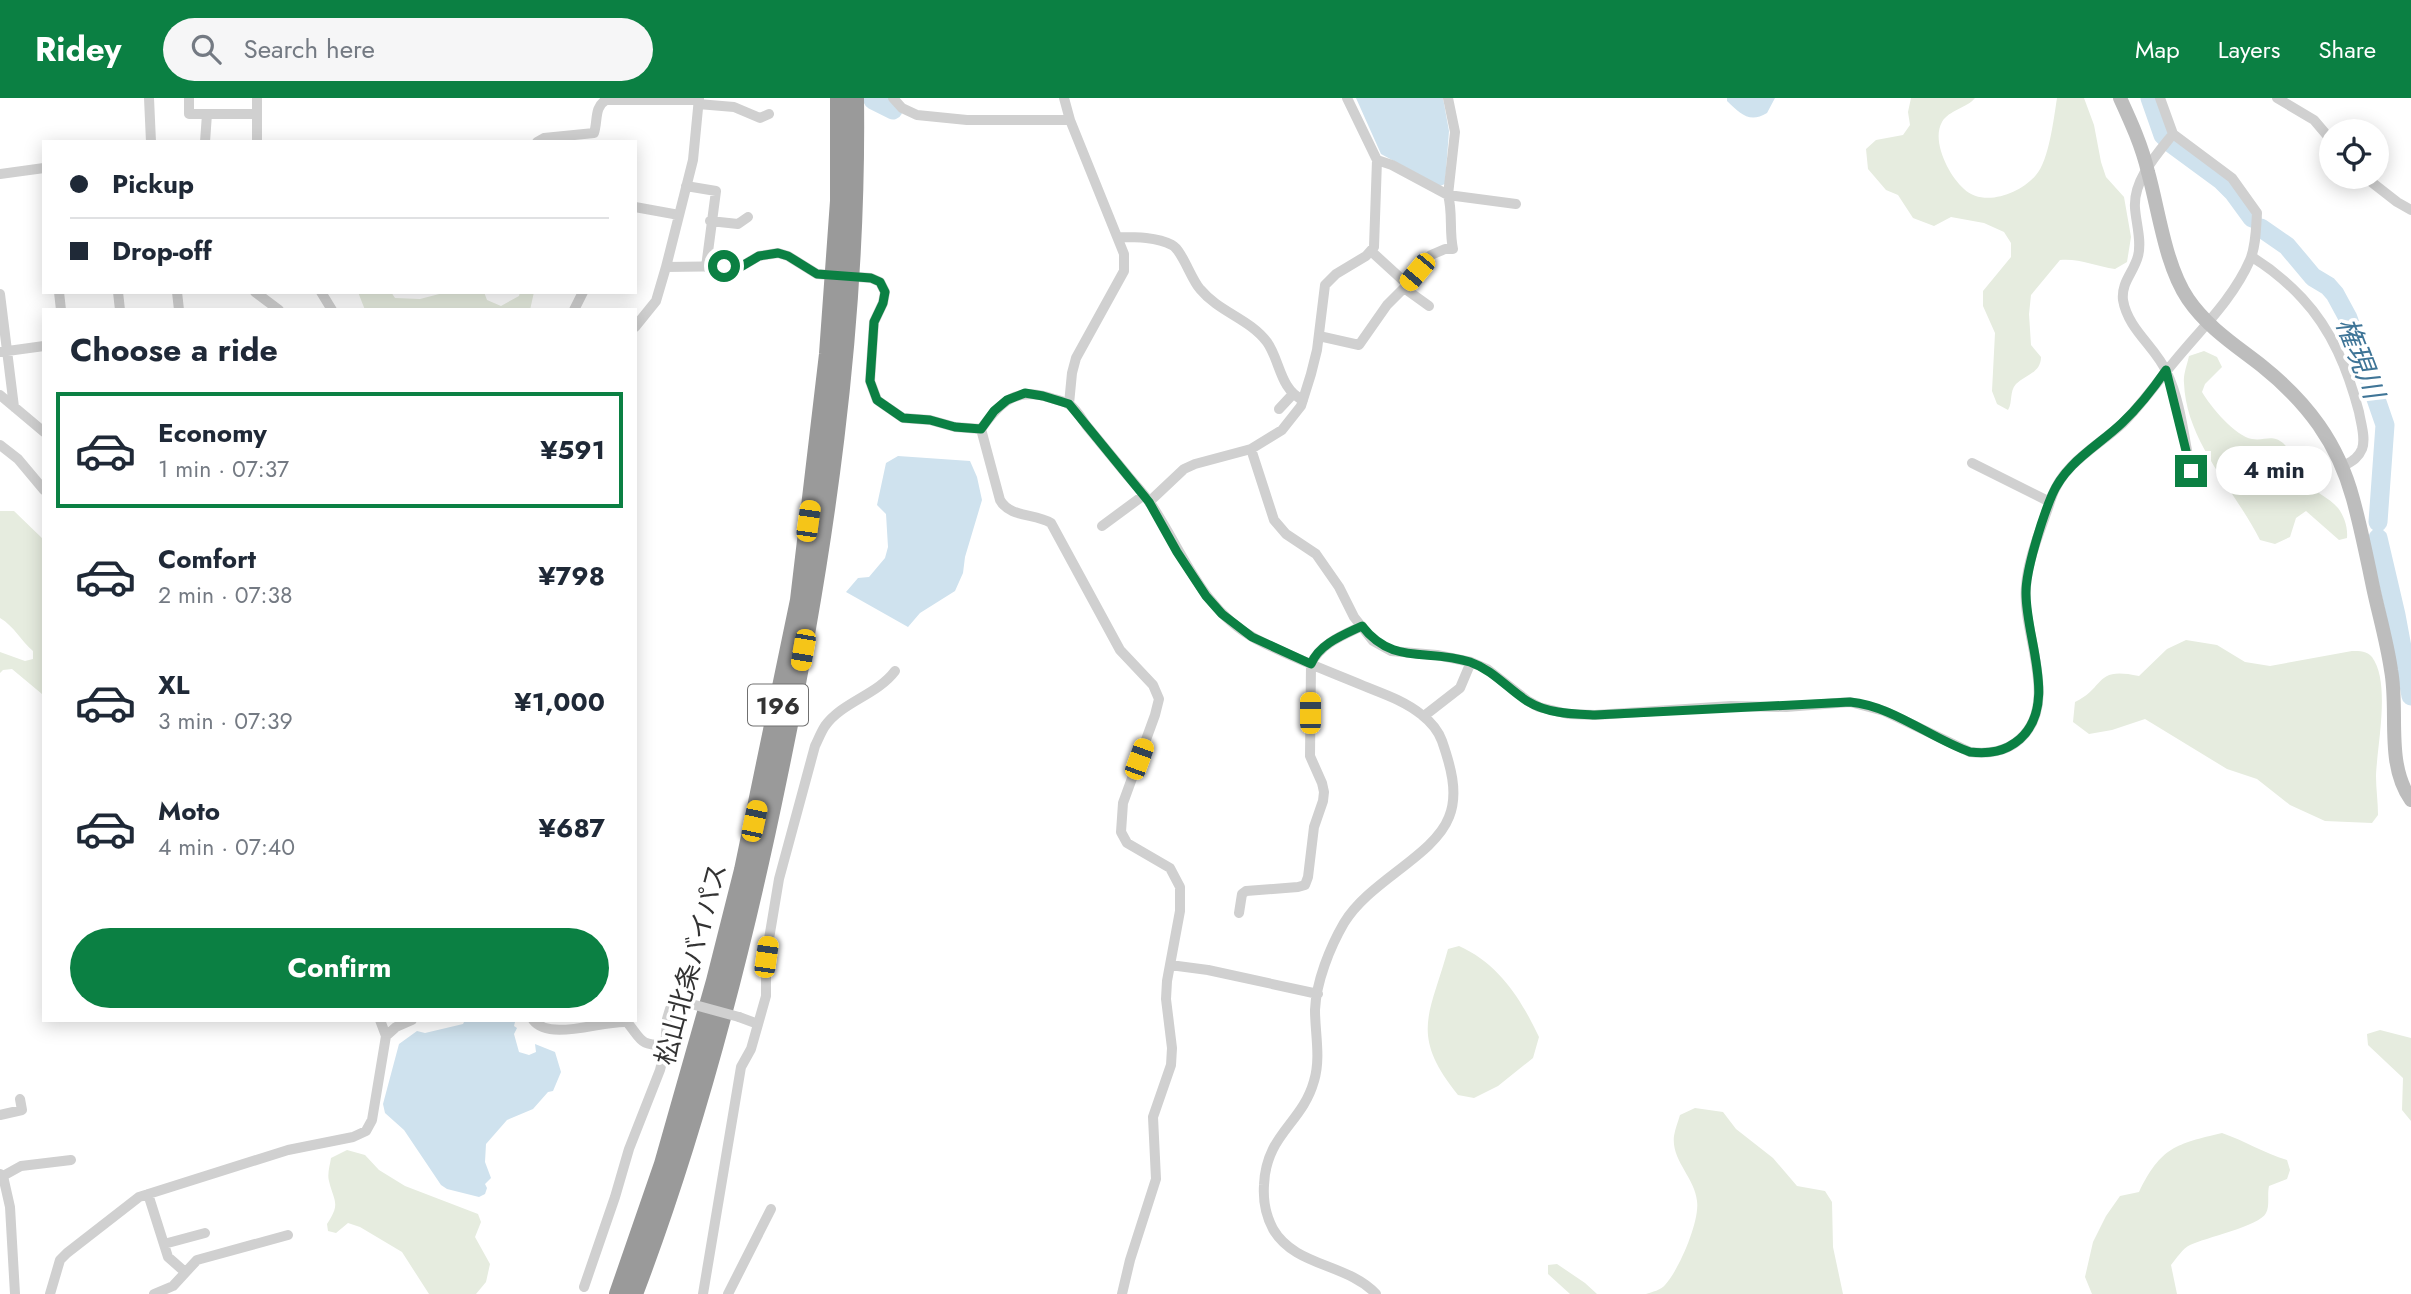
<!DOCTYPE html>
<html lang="en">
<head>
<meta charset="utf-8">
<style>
  :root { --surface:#fff; --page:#f6f6f7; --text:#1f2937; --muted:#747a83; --line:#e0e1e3; --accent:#0b8043 }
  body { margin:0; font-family:Jost,"Noto Sans JP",sans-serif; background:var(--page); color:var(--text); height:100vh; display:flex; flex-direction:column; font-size:26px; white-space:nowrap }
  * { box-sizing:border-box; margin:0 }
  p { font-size:23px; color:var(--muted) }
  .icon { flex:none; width:38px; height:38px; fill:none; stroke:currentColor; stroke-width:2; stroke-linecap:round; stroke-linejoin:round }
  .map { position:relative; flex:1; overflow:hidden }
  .sheet { position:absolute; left:42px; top:210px; width:595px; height:714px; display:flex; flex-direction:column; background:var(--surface); border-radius:0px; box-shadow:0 4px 18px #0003 }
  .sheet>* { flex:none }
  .hud { position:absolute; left:42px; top:42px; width:595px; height:154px; border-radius:0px; box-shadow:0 4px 18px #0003; display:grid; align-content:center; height:154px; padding:0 28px; background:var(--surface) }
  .controls { position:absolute; left:2319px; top:21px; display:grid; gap:14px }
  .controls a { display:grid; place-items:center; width:70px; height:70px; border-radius:50%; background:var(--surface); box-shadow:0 4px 18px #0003; font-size:35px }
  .end { position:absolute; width:32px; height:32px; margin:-16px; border:9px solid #0b8043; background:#fff; box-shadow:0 0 0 4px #fff }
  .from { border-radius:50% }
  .bubble { position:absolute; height:49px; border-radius:24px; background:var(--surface); box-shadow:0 4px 18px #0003; font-size:23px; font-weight:700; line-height:49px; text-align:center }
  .car { position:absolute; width:21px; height:42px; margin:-21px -10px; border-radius:9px; box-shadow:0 0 5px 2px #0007; background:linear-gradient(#f5c518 24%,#345 0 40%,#f5c518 0 76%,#345 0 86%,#f5c518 0) }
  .hud b { display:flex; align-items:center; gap:24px; height:66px; font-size:26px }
  .hud b+b { border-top:2px solid var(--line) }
  .hud i { width:18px; height:18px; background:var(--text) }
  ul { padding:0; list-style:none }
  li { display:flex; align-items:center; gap:21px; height:116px; margin:0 14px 10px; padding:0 14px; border:4px solid transparent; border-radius:0px }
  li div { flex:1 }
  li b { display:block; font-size:26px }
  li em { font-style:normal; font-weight:700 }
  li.selected { border-color:var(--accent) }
  li>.icon { width:63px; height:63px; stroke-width:1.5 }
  h2 { padding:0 28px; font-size:32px; line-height:84px }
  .button { display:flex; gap:14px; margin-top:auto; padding:14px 28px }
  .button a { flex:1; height:80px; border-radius:42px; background:var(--accent); color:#fff; font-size:28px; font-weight:700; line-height:80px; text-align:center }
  header { display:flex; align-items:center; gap:42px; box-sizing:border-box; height:98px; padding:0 35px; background:var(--accent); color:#fff }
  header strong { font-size:33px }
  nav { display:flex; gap:38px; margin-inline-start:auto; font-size:24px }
  .search { width:490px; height:63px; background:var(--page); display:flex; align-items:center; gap:18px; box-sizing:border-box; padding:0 24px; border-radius:38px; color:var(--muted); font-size:26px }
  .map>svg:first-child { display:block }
  .green { fill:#e6ecdf }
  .water { fill:#cfe2ee }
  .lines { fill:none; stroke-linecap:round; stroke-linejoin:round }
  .river { stroke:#cfe2ee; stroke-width:19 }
  .street { stroke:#d0d0d0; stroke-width:10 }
  .secondary { stroke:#bdbdbd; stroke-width:14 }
  .highway { stroke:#9a9a9a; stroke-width:18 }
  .street-bridge { stroke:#d0d0d0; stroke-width:10 }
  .route { stroke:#0b8043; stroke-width:9 }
  .labels { text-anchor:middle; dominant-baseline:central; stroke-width:7; stroke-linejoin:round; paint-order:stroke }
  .shield { fill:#fff; stroke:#707070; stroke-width:2 }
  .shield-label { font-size:24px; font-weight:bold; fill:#333 }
  .street-label { font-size:26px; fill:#333; stroke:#fff }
  .water-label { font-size:28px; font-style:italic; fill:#3f7597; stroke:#fff }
</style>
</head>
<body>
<header>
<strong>Ridey</strong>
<div class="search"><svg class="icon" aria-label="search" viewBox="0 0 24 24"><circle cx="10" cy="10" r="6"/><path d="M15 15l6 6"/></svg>Search here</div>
<nav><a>Map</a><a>Layers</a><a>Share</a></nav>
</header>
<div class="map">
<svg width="2411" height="1196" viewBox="0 0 2411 1196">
  <rect width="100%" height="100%" fill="#fff"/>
  <path class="green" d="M1911,0h64c-8,10 -26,12 -33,24 -11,19 7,54 22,67 20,19 57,4 72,-14 13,-14 18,-58 21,-77h27l10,27 7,37 5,15 18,20 7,40 -4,25 -12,7c-19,-3 -37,-11 -55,-9l-29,35 -2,19 2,31 10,12c0,16 -16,18 -25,27 -7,8 -3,18 -8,26l-11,-6 -5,-13 3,-58 -12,-27v-15l28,-34v-14l-7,-11 -20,-9 -33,-6 -17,9 -21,-8 -15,-23 -12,-5 -18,-21 -2,-20 10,-9 27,-5 7,-10 -2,-13z
    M358,194h33l4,6 25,1 27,-7h37l3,8 14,6 18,-10 1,-4h14l-4,18h-165z
    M2204,253l13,6 5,10 -17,17 -3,8c9,15 33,44 50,47 13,2 20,-5 31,4 10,9 14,27 22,37 9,13 24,17 33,28 6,8 10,19 9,30l-8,2 -33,-29 -10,7 -6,19 -15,7 -15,-4c-25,-50 -74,-98 -76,-157 -1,-8 3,-18 5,-27z
    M0,413h14l30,29 -2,154 -30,-25 -9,1 -3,3v-21l25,9 8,-2v-8c-12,-10 -19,-25 -33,-33z
    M2186,542l31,5 28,17 25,4 82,-15c8,0 15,0 20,6 19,26 5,88 4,119 0,13 2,26 2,39l-6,8 -47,-2 -35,-16 -33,-26 -30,-10 -82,-50 -33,11 -23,4 -16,-12 2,-20c31,-15 19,-36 64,-26l28,-27z
    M1459,848c40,18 62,53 80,91l-6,21 -35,28 -24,12 -16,-3c-49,-61 -28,-80 -10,-146z
    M2380,932l31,8v83l-9,-11 1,-32 -35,-33 -1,-11z
    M1695,1010l28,4 13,17 37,29 24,28 28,5 7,11 1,45 10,47h-197c6,-2 15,-4 19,-9 14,-15 35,-64 32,-84 -2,-23 -26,-41 -23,-65 1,-7 4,-14 6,-21z
    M2222,1035c23,8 42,20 65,27l3,10 -3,9 -18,7c-2,9 1,20 -3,27 -6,13 -62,25 -76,32 -7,3 -14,14 -19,20l6,29h-85l-7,-17 8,-35 13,-26 14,-20 19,-4c22,-45 37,-48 83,-59z
    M347,1052l18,5 14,15 26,16 73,28 3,8 -6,15 15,27 -4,18 -10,12h-47l-27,-42 -42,-25 -12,-4 -12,10 -8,-2 -1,-7c14,-21 7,-22 2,-43 -2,-7 1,-16 2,-23z
    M1557,1166l28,19 12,11h-27l-22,-20v-9z"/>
  <path class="water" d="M1356,0h87l6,33 -4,53 -5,2 -59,-32z
    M1727,0h48l-8,15c-18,11 -27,0 -40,-12z
    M898,358l72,5 7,16 5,23 -17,57 -2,16 -8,18 -35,22 -12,14 -62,-35 12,-14 11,-1 16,-19 3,-11 -2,-33 -9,-9 9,-42z
    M465,922l50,2 -1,4 3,2 -3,6 5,18 10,3 7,-3 -1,-8 20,8 6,20 -8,19 -5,1 -15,17 -26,11 -21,24 -1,18 6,16 -6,6 2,4 -2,6 -6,3 -32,-8 -6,-4 -37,-55 -19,-17 -2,-9 16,-60 18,-13 8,2 38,-9z"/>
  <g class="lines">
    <path class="river" d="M2150,0l13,37 9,9 49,36 12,12 19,26
      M873,2l20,10
      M2261,130l26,18 26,31 15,9 7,8 13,24 37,107 -7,97
      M2378,440l18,77 15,81"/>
    <path class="street" d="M149,0l2,44
      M189,0v16h68
      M257,0v44
      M893,0l9,10 15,7 50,5h103
      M1064,0l6,22 54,134v17l-48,87 -4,15 -3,31
      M2277,0l37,22 17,20
      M698,6l36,3 26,11 9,-4
      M2173,36c-16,20 -40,46 -38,74 1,15 7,33 3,48 -4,16 -17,26 -15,44 5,30 33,47 44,73 14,29 17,66 24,98
      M205,44l2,-28
      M537,44l7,-4 50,-5c4,-12 0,-26 12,-33h93
      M1377,62l15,5 56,30 68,9
      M0,76l44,-6
      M2365,79l32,25 14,8
      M686,88l30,5 -10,76
      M635,109l44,8
      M710,123l28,3 10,-7
      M1119,139c17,0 38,0 53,8 10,5 19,34 28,44 19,23 50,30 67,53 13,18 13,48 36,58
      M1372,154l35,32
      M2252,159c18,11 35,25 50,41 30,32 46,72 57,114 2,12 7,26 3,37 -4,10 -12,13 -20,18
      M666,169l76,-1 17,-10 19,-3 10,3 29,18 54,4 9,4 5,10 -2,11 -9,19 -4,59 7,19 26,18 27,2 25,7 26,2
      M1404,190l25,18
      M59,194l2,18
      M118,194l2,18
      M177,194l2,18
      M255,194l24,18
      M321,194l11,18
      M0,196l14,113
      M574,212l9,-18
      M635,229l21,-26 10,-34 27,-107 6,-62
      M1319,238l40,9 28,-40 17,-17 27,-33 14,-6h8c-4,-18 0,-37 -5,-54l7,-63 -7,-34
      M0,254l44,-6
      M0,297l44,37
      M1279,311l14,-15
      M981,331c20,-28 35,-42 70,-31 6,2 14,3 19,7 6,4 12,14 16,20 14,17 28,34 42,51 7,8 14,16 21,25 33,48 52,109 107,138 34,18 72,32 108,47 20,8 41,15 58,29 9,7 16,15 20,26 8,23 17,52 7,76 -15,39 -80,64 -105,106 -14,24 -28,59 -29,87 0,23 6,48 -1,71 -12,43 -48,53 -50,104 -1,15 2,31 9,44 22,38 74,34 103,65
      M981,331l19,71c10,18 35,13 51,23l69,127 33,35 6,14 -4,16 -32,88 -2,29 6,11 43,25 10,19v24l-13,70 -1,18 6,49 -1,17 -18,52 3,62 -26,81 -8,34
      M0,347l18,14 26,31
      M1251,351l23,71 12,14 30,20 23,33 15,30 19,24 18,10 46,4 34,7 16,7 41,32 11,6 29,7 27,1 136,-9 55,1 64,-5 34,9 86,41c19,2 36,0 50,-13 41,-37 1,-106 6,-153 2,-29 16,-59 25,-87 11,-35 46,-52 72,-76 19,-19 34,-41 51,-61 27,-33 59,-63 76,-102 6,-14 6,-32 7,-47l-25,-35 -59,-44 -13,-36
      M1972,365l78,39
      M1149,404l35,-33 11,-5 56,-15 31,-19 19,-24 10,-32 6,-24 8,-65 11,-11 30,-18 8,-9 3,-87 -30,-62
      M1102,428l42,-31
      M1424,618l36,-28 11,-26
      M1239,815l3,-19 4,-3 52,-4 7,-2 3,-8 6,-50 9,-26 1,-9 -2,-9 -12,-27 1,-92c9,-20 32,-29 51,-38
      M1170,867l38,5 110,24
      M739,919l19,7
      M533,922c17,22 69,0 94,2 15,18 12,24 39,23
      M386,938l10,-9 16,-7
      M0,1017l22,-5 -2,-11
      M0,1076l3,2 7,31 5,87
      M3,1078l18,-10 50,-6
      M148,1096l20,63 17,15
      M164,1146l41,-11
      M584,1189l31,-90 14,-48 31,-79 5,-20 2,-31 3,-10 5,-5 9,-2
      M50,1196l10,-34 7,-7 72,-56 149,-47 65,-13 13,-6 6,-11 14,-84 -6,-16
      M154,1196l19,-8 24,-26 91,-25
      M703,1196l38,-227 10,-18 15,-53v-39l13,-78 36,-133c3,-6 6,-14 10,-20 17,-24 52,-31 70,-55
      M728,1196l43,-85"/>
    <path class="secondary" d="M2120,0c11,24 22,48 28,74 11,39 17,93 40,127 19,28 47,46 74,67 45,36 76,77 91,133 8,29 14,59 20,88 6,28 14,55 18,83 8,42 -6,93 20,130"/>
    <path class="highway" d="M618,1196l45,-130 52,-183 28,-111 56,-270 29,-246 11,-153v-103
      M634,1196c64,-168 109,-344 145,-520 46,-221 79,-449 76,-676"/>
    <path class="street-bridge" d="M684,904l55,15"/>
  </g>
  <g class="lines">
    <path class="route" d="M724,168h18l17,-10 19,-3 10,3 29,18 54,4 9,4 5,10 -2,11 -9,19 -4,59 7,19 26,18 27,2 25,7 26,2 13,-18 13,-11 18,-7 18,3 26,8 80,98 28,50 29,44 16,18 30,23 59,27c8,-20 32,-29 51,-38 31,40 65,22 108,36 23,8 37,26 57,39 21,13 46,13 68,14l255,-13c43,4 80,36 120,50 19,2 35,0 50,-13 39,-35 5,-102 6,-147 0,-23 17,-76 26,-97 14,-33 46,-49 70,-72 17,-16 31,-34 44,-53l25,101"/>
  </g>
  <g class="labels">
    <rect class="shield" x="748" y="586.5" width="60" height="41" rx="5"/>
    <g class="shield-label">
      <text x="778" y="607">196</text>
    </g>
    <g class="street-label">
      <text transform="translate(691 866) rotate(-75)">松山北条バイパス</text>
    </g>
    <g class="water-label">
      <text transform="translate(2360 260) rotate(69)">権現川</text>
    </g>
  </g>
</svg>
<div class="controls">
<a><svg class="icon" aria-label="locate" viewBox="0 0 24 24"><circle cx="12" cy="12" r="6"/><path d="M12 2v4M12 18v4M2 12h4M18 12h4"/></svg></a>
</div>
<i class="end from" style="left:724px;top:168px"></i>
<i class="end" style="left:2191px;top:373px"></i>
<div class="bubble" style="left:2216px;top:348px;width:116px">4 min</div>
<i class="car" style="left:1417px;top:174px;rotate:220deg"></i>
<i class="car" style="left:808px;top:423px;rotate:8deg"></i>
<i class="car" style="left:803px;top:552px;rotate:190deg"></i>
<i class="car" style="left:1310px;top:615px;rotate:0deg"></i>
<i class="car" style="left:1139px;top:661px;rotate:20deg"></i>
<i class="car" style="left:754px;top:723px;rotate:12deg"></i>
<i class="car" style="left:766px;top:859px;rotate:8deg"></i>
<div class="hud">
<b><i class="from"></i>Pickup</b>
<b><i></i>Drop-off</b>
</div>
<section class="sheet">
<h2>Choose a ride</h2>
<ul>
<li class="selected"><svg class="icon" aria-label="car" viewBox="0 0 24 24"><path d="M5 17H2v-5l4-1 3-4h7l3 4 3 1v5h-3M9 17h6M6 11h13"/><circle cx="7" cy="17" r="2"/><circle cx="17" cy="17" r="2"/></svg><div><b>Economy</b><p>1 min · 07:37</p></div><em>¥591</em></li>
<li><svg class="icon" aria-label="car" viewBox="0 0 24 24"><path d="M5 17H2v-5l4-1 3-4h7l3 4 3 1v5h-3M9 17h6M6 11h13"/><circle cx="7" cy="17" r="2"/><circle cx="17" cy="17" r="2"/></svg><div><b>Comfort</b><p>2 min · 07:38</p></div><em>¥798</em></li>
<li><svg class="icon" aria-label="car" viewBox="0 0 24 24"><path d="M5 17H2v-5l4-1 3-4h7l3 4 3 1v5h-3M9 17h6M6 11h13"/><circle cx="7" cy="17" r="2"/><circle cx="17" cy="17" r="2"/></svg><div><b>XL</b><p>3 min · 07:39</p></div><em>¥1,000</em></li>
<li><svg class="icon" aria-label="car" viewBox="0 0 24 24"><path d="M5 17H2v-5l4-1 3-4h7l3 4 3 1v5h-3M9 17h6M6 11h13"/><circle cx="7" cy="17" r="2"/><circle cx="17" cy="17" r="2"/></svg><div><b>Moto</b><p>4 min · 07:40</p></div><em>¥687</em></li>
</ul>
<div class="button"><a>Confirm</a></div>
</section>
</div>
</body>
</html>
